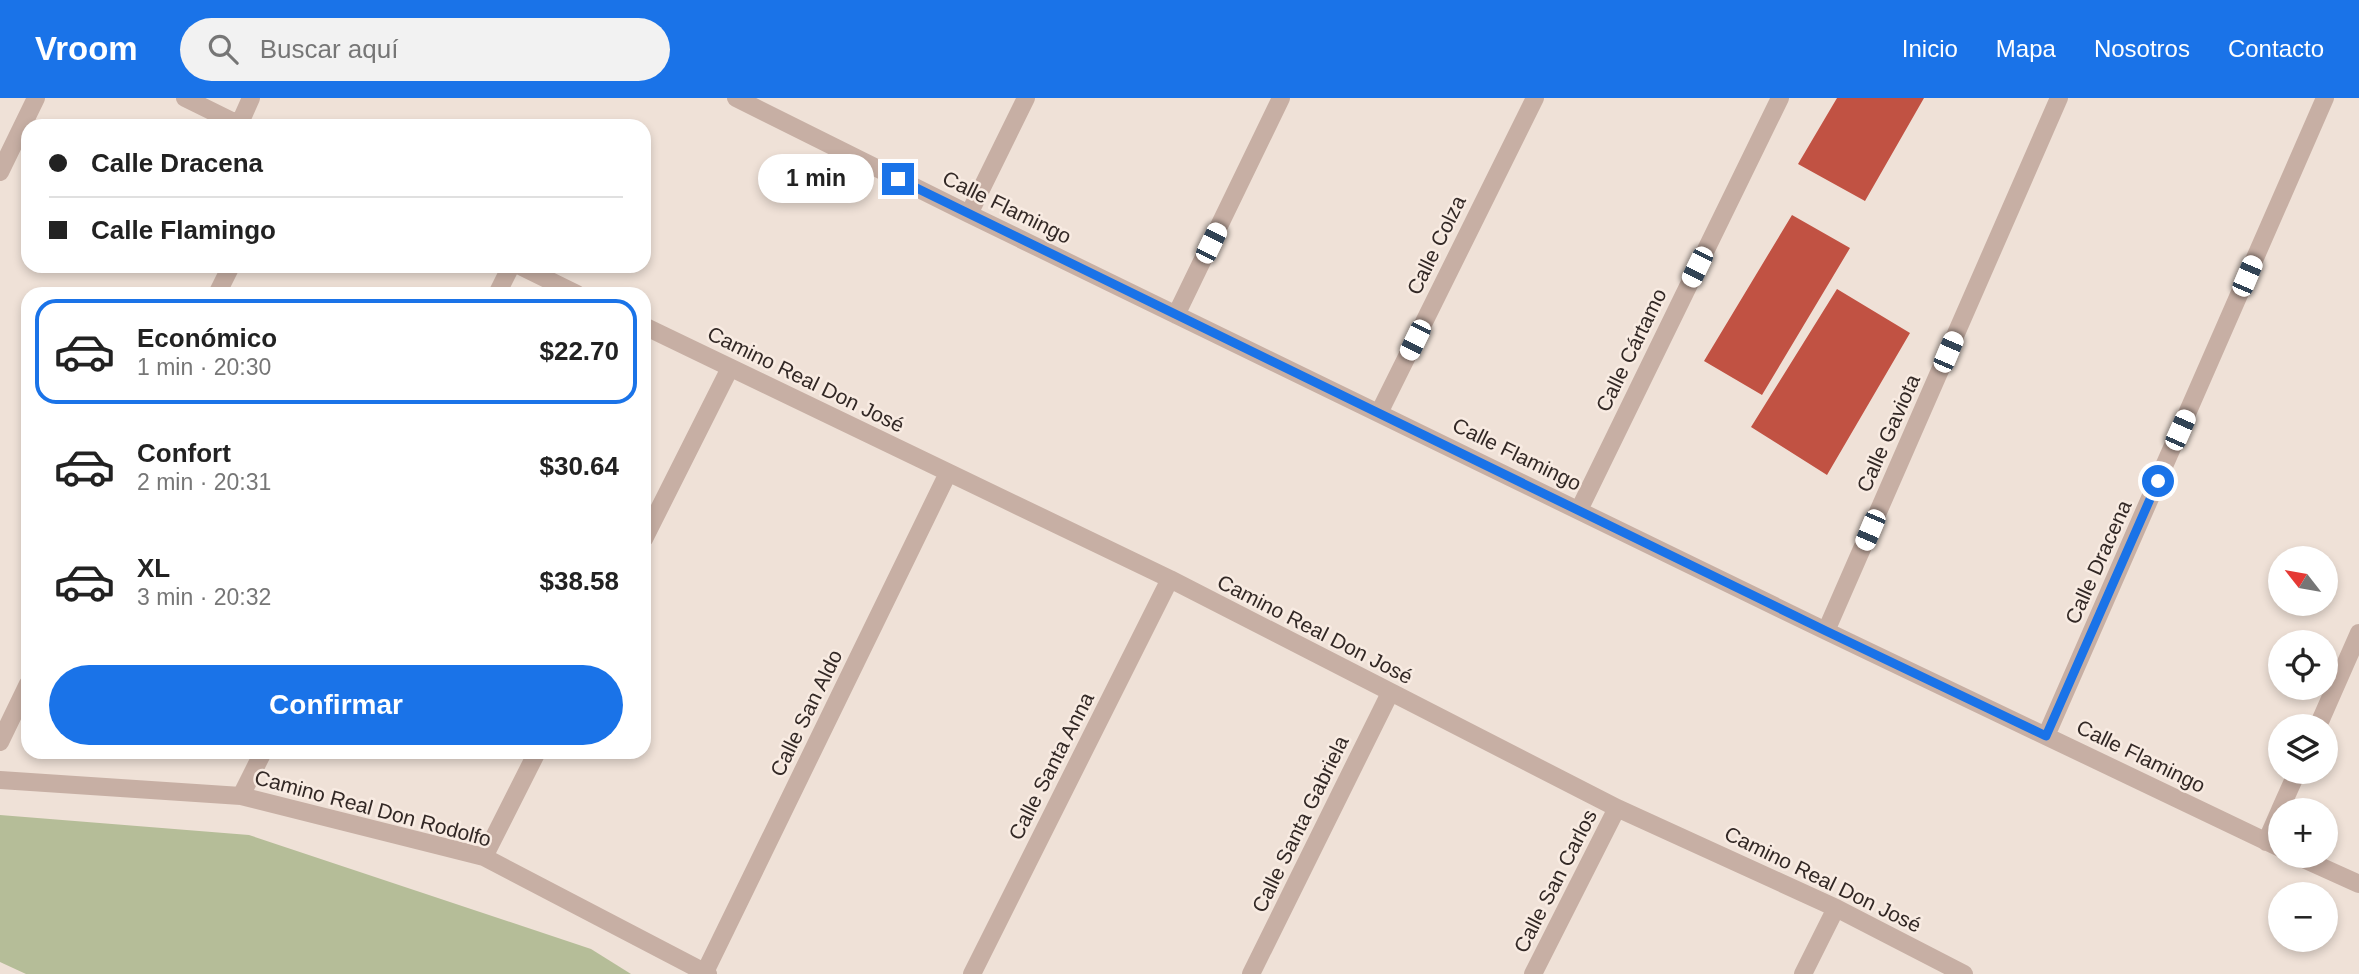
<!DOCTYPE html>
<html lang="es">
<head>
<meta charset="utf-8">
<style>
  :root { --surface:#fff; --page:#f2f2f2; --text:#222; --muted:#767676; --line:#e0e0e0; --accent:#1a73e8 }
  body { margin:0; font-family:Helvetica,sans-serif; background:var(--page); color:var(--text); height:100vh; display:flex; flex-direction:column; font-size:26px; white-space:nowrap }
  * { box-sizing:border-box; margin:0 }
  p { font-size:23px; color:var(--muted) }
  .icon { flex:none; width:38px; height:38px; fill:none; stroke:currentColor; stroke-width:2; stroke-linecap:round; stroke-linejoin:round }
  .map { position:relative; flex:1; overflow:hidden }
  .sheet { position:absolute; left:21px; top:189px; width:630px; height:472px; display:flex; flex-direction:column; background:var(--surface); border-radius:21px; box-shadow:0 4px 10px #0003 }
  .sheet>* { flex:none }
  .hud { position:absolute; left:21px; top:21px; width:630px; height:154px; border-radius:21px; box-shadow:0 4px 10px #0003; display:grid; align-content:center; height:154px; padding:0 28px; background:var(--surface) }
  .needle { width:46px; rotate:301deg }
  .buttons { position:absolute; left:2268px; top:448px; display:grid; gap:14px }
  .buttons a { display:grid; place-items:center; width:70px; height:70px; border-radius:50%; background:var(--surface); box-shadow:0 4px 10px #0003; font-size:35px }
  .end { position:absolute; width:32px; height:32px; margin:-16px; border:9px solid #1a73e8; background:#fff; box-shadow:0 0 0 4px #fff }
  .from { border-radius:50% }
  .bubble { position:absolute; height:49px; border-radius:24px; background:var(--surface); box-shadow:0 4px 10px #0003; font-size:23px; font-weight:700; line-height:49px; text-align:center }
  .car { position:absolute; width:21px; height:42px; margin:-21px -10px; border-radius:9px; box-shadow:0 0 5px 2px #0007; background:linear-gradient(#fff 24%,#345 0 40%,#fff 0 76%,#345 0 86%,#fff 0) }
  .hud b { display:flex; align-items:center; gap:24px; height:66px; font-size:26px }
  .hud b+b { border-top:2px solid var(--line) }
  .hud i { width:18px; height:18px; background:var(--text) }
  ul { padding:12px 0 0; list-style:none }
  li { display:flex; align-items:center; gap:21px; height:105px; margin:0 14px 10px; padding:0 14px; border:4px solid transparent; border-radius:21px }
  li div { flex:1 }
  li b { display:block; font-size:26px }
  li em { font-style:normal; font-weight:700 }
  li.selected { border-color:var(--accent) }
  li>.icon { width:63px; height:63px; stroke-width:1.5 }
  .cta { display:flex; gap:14px; margin-top:auto; padding:14px 28px }
  .cta a { flex:1; height:80px; border-radius:42px; background:var(--accent); color:#fff; font-size:28px; font-weight:700; line-height:80px; text-align:center }
  header { display:flex; align-items:center; gap:42px; box-sizing:border-box; height:98px; padding:0 35px; background:var(--accent); color:#fff }
  header strong { font-size:33px }
  nav { display:flex; gap:38px; margin-inline-start:auto; font-size:24px }
  .search { width:490px; height:63px; background:var(--page); display:flex; align-items:center; gap:18px; box-sizing:border-box; padding:0 24px; border-radius:38px; color:var(--muted); font-size:26px }
  .map>svg:first-child { display:block }
  .green { fill:#b5bd98 }
  .building { fill:#c15243 }
  .lines { fill:none; stroke-linecap:round; stroke-linejoin:round }
  .minor { stroke:#c7afa4; stroke-width:18 }
  .route { stroke:#1a73e8; stroke-width:9 }
  .labels { text-anchor:middle; dominant-baseline:central; stroke-width:5; stroke-linejoin:round; paint-order:stroke }
  .street-label { font-size:21px; fill:#322825; stroke:#f8ebe2 }
</style>
</head>
<body>
<header>
<strong>Vroom</strong>
<div class="search"><svg class="icon" aria-label="search" viewBox="0 0 24 24"><circle cx="10" cy="10" r="6"/><path d="M15 15l6 6"/></svg>Buscar aquí</div>
<nav><a>Inicio</a><a>Mapa</a><a>Nosotros</a><a>Contacto</a></nav>
</header>
<div class="map">
<svg width="2359" height="876" viewBox="0 0 2359 876">
  <rect width="100%" height="100%" fill="#efe1d7"/>
  <path class="green" d="M0,717l249,20 342,114 40,25h-605l-26,-12z"/>
  <path class="building" d="M1837,0h87l-59,103 -67,-37z
    M1792,117l58,33 -88,147 -58,-34z
    M1837,191l73,44 -83,142 -76,-48z"/>
  <g class="lines">
    <path class="minor" d="M185,0l57,28
      M736,0l233,116 857,417 454,217
      M239,27l12,-27
      M0,74l36,-74
      M969,116l57,-116
      M520,168l57,28
      M217,196l14,-28
      M497,196l14,-28
      M1176,217l105,-217
      M644,228l526,253 447,229 219,100 128,66
      M1379,315l156,-315
      M1579,412l201,-412
      M644,441l86,-171
      M1826,533l233,-533
      M2318,628l41,-93
      M2046,638l279,-638
      M0,644l28,-58
      M0,682l241,16 243,61 224,117
      M241,698l22,-44
      M2280,712l17,-38
      M2266,744l14,-32
      M2297,758l62,28
      M484,759l53,-105
      M705,874l243,-499
      M972,876l198,-395
      M1251,876l139,-281
      M1533,876l84,-166
      M1803,876l33,-66"/>
  </g>
  <g class="lines">
    <path class="route" d="M898,81l928,452 220,105 112,-255"/>
  </g>
  <g class="labels">
    <g class="street-label">
      <text transform="translate(1007 109) rotate(26)">Calle Flamingo</text>
      <text transform="translate(1436 147) rotate(-64)">Calle Colza</text>
      <text transform="translate(1631 252) rotate(-64)">Calle Cártamo</text>
      <text transform="translate(806 281) rotate(26)">Camino Real Don José</text>
      <text transform="translate(1888 335) rotate(-66)">Calle Gaviota</text>
      <text transform="translate(1517 356) rotate(26)">Calle Flamingo</text>
      <text transform="translate(2098 464) rotate(-66)">Calle Dracena</text>
      <text transform="translate(1315 531) rotate(27)">Camino Real Don José</text>
      <text transform="translate(806 615) rotate(-64)">Calle San Aldo</text>
      <text transform="translate(2141 658) rotate(26)">Calle Flamingo</text>
      <text transform="translate(1051 668) rotate(-63)">Calle Santa Anna</text>
      <text transform="translate(373 710) rotate(15)">Camino Real Don Rodolfo</text>
      <text transform="translate(1300 726) rotate(-64)">Calle Santa Gabriela</text>
      <text transform="translate(1823 781) rotate(26)">Camino Real Don José</text>
      <text transform="translate(1555 783) rotate(-63)">Calle San Carlos</text>
    </g>
  </g>
</svg>
<div class="buttons">
<a><svg class="needle" viewBox="-14 -14 28 28"><path d="M0-13l5 13h-10z" fill="#e53935"/><path d="M0 13l5-13h-10z" fill="#767676"/></svg></a>
<a><svg class="icon" aria-label="locate" viewBox="0 0 24 24"><circle cx="12" cy="12" r="6"/><path d="M12 2v4M12 18v4M2 12h4M18 12h4"/></svg></a>
<a><svg class="icon" aria-label="layers" viewBox="0 0 24 24"><path d="M12 4l9 5-9 5-9-5zM3 14l9 5 9-5"/></svg></a>
<a>+</a>
<a>−</a>
</div>
<i class="end from" style="left:2158px;top:383px"></i>
<i class="end" style="left:898px;top:81px"></i>
<div class="bubble" style="left:758px;top:56px;width:116px">1 min</div>
<i class="car" style="left:1211px;top:145px;rotate:26deg"></i>
<i class="car" style="left:1697px;top:169px;rotate:206deg"></i>
<i class="car" style="left:2247px;top:178px;rotate:23deg"></i>
<i class="car" style="left:1415px;top:242px;rotate:206deg"></i>
<i class="car" style="left:1948px;top:254px;rotate:23deg"></i>
<i class="car" style="left:2180px;top:332px;rotate:24deg"></i>
<i class="car" style="left:1870px;top:432px;rotate:203deg"></i>
<div class="hud">
<b><i class="from"></i>Calle Dracena</b>
<b><i></i>Calle Flamingo</b>
</div>
<section class="sheet">
<ul>
<li class="selected"><svg class="icon" aria-label="car" viewBox="0 0 24 24"><path d="M5 17H2v-5l4-1 3-4h7l3 4 3 1v5h-3M9 17h6M6 11h13"/><circle cx="7" cy="17" r="2"/><circle cx="17" cy="17" r="2"/></svg><div><b>Económico</b><p>1 min · 20:30</p></div><em>$22.70</em></li>
<li><svg class="icon" aria-label="car" viewBox="0 0 24 24"><path d="M5 17H2v-5l4-1 3-4h7l3 4 3 1v5h-3M9 17h6M6 11h13"/><circle cx="7" cy="17" r="2"/><circle cx="17" cy="17" r="2"/></svg><div><b>Confort</b><p>2 min · 20:31</p></div><em>$30.64</em></li>
<li><svg class="icon" aria-label="car" viewBox="0 0 24 24"><path d="M5 17H2v-5l4-1 3-4h7l3 4 3 1v5h-3M9 17h6M6 11h13"/><circle cx="7" cy="17" r="2"/><circle cx="17" cy="17" r="2"/></svg><div><b>XL</b><p>3 min · 20:32</p></div><em>$38.58</em></li>
</ul>
<div class="cta"><a>Confirmar</a></div>
</section>
</div>
</body>
</html>
